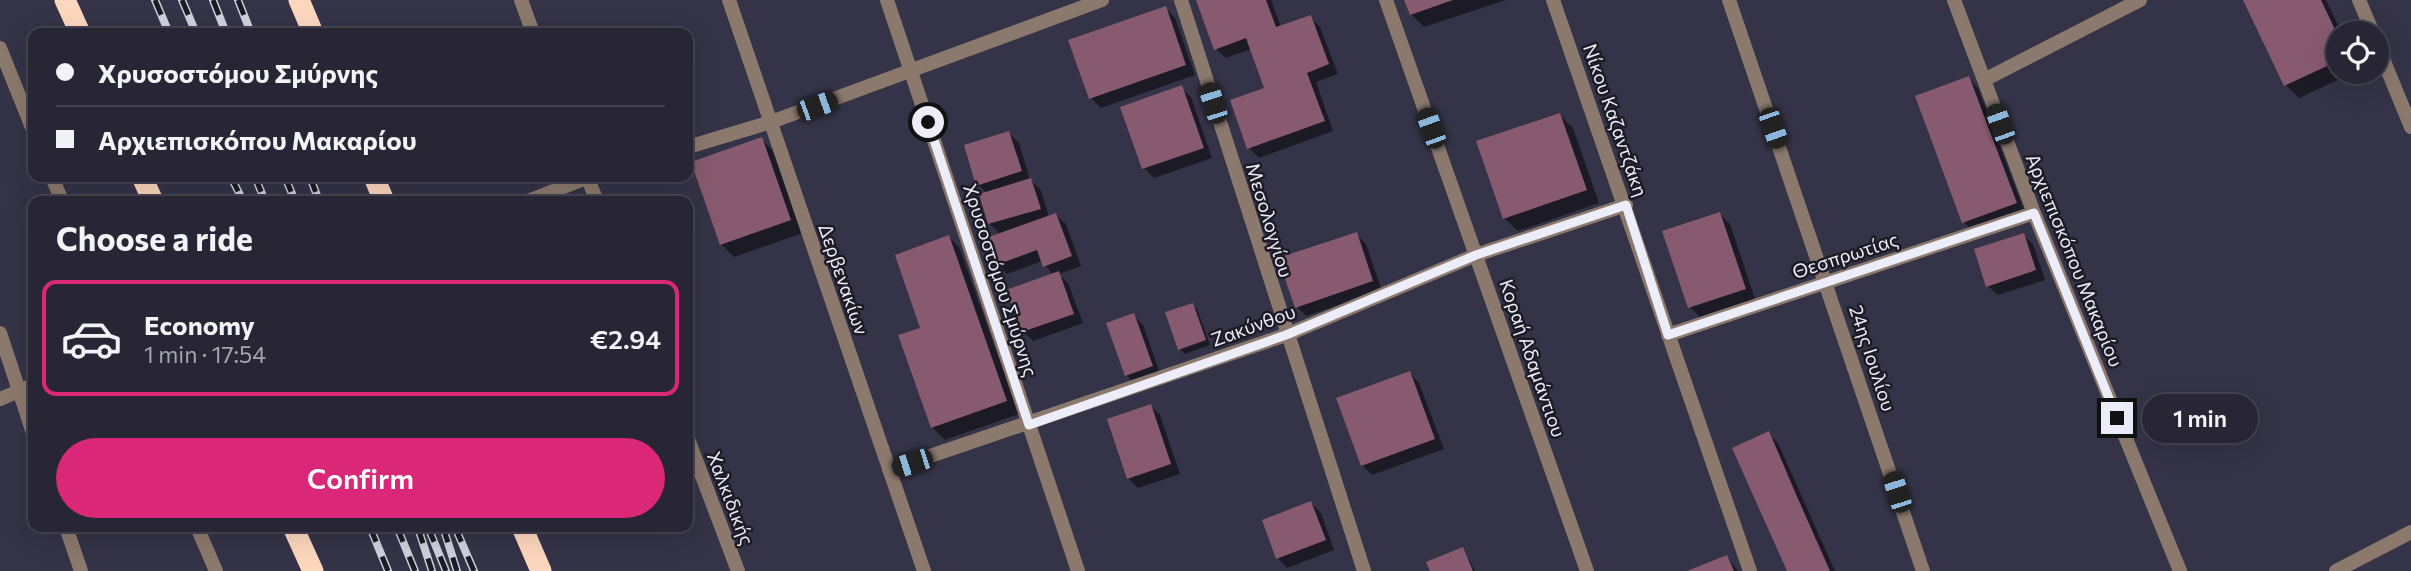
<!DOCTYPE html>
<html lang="en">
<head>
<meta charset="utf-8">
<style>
  :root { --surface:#282635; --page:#343241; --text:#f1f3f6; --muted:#a5a5ad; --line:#444350; --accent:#db2777 }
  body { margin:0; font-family:Commissioner,sans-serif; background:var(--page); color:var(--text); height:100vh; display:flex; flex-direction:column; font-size:26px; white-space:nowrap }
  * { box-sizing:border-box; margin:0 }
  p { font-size:23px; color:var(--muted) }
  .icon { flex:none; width:38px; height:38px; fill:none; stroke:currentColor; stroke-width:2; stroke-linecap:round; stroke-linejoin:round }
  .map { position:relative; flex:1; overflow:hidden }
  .sheet { position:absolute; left:28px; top:196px; width:665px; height:336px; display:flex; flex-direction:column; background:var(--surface); border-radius:14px; box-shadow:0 7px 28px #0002,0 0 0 2px var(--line) }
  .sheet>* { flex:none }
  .banner { position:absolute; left:28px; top:28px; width:665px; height:154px; border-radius:14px; box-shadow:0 7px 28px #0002,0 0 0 2px var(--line); display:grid; align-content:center; height:154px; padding:0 28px; background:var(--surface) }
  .buttons { position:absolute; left:2326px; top:21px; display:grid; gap:14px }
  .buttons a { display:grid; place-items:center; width:63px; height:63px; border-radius:50%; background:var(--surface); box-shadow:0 7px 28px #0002,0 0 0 2px var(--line); font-size:35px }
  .end { position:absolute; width:32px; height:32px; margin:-16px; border:9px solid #edecf9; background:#111; box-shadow:0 0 0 4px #111 }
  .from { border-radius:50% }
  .bubble { position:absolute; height:49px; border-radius:24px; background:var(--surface); box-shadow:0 7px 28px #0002,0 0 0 2px var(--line); font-size:23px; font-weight:600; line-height:49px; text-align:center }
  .car { position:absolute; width:21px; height:42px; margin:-21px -10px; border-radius:9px; box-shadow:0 0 5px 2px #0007; background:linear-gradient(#222 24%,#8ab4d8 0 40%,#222 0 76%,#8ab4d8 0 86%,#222 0) }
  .banner b { display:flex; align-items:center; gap:24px; height:66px; font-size:26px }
  .banner b+b { border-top:2px solid var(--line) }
  .banner i { width:18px; height:18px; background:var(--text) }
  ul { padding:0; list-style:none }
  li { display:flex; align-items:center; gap:21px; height:116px; margin:0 14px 10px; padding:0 14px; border:4px solid transparent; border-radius:14px }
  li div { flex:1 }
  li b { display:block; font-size:26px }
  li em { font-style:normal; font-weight:600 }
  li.active { border-color:var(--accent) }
  li>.icon { width:63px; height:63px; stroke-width:1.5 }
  h2 { padding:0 28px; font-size:32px; line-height:84px }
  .button { display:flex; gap:14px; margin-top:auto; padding:14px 28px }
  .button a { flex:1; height:80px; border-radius:42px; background:var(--accent); color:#fff; font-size:28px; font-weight:600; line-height:80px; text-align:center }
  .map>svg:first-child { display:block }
  .shadow { fill:#0007 }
  .building { fill:#885a6f }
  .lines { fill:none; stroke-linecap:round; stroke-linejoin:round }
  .minor { stroke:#8c796d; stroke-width:14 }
  .tertiary { stroke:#8c796d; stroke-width:14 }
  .motorway { stroke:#fdd6be; stroke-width:21 }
  .rail-casing { stroke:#d0cfdd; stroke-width:8 }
  .rail { stroke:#1d1c26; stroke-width:5; stroke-dasharray:16; stroke-linecap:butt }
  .route { stroke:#edecf9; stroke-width:9 }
  .labels { text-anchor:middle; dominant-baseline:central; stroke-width:5; stroke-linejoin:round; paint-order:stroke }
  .street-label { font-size:19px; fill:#edecf9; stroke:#1d1c26 }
</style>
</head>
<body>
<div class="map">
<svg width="2411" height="571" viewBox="0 0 2411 571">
  <rect width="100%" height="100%" fill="#353347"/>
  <path class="shadow" d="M1198,0h73l10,27 29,-10 10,10 18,47 -22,8 17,49 -74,27 -10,-10 17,-59 -15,-40 -25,9 -10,-9z
    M1406,0h100l-82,27 -13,-13z
    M2245,0h81l16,33h-4v39h17l-56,26 -13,-13z
    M1165,8l10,10 20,57 -94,33 -10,-10z
    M1968,78l10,10 47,125 -51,19 -10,-10z
    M1181,88l10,9 21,61 -58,20 -10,-10z
    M1560,115l13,13 26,75 -81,28 -14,-13z
    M1009,133l10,10 11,37 11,10 8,27 7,-2 10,9 15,42 -22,8 9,9 15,40 -50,18 -10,-10 30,-56 -11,-14 -35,13 -10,-10 4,-29 -11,-11 -9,-29 6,-2 -9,-8z
    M761,139l13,13 29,81 -69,24 -13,-13z
    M1720,214l10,10 25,75 -55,18 -10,-10z
    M1356,234l10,10 16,47 -76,25 -9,-9z
    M2023,235l10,9 12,36 -47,15 -10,-9z
    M949,237l10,10 60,167 -74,26 -13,-13z
    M1192,305l5,4 13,36 -25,9 -5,-5z
    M1133,315l10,10 18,51 -25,9 -10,-10z
    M1410,373l9,10 25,66 -72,26 -10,-10z
    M1151,406l9,9 20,59 -42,14 -10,-10z
    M1768,433l10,10 57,128h-46z
    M1311,503l10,10 13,37 -47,18 -9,-10z
    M1463,549l12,22h-43z
    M1727,557l11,14h-47z"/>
  <path class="building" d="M1196,0h70l10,27 35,-12 18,49 -22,9 18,48 -78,28 -17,-49 34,-12 -18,-50 -32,12z
    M1404,0h49l-43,15z
    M2243,0h78l17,36v25l-54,25z
    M1166,6l20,59 -97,34 -21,-59z
    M1969,76l48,127 -55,20 -47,-127z
    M1182,85l22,63 -62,21 -22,-62z
    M1560,113l27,77 -84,29 -27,-78z
    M1009,131l13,40 -46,15 -12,-41z
    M762,137l29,83 -71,25 -29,-83z
    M1031,178l10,31 -53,15 -9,-30z
    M1720,212l26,77 -58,19 -26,-77z
    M1056,213l16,43 -29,11 -6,-17 -41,15 -10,-27z
    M1357,232l16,49 -78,27 -17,-50z
    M2024,233l12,37 -50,17 -12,-38z
    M949,235l58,166 -76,27 -33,-93 22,-7 -25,-73z
    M1059,271l15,43 -52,18 -16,-42z
    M1193,303l13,37 -28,10 -13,-38z
    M1134,313l19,53 -28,10 -19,-53z
    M1410,371l25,68 -74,27 -25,-68z
    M1151,404l20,60 -44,15 -20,-60z
    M1769,431l26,61 35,79h-43l-55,-123z
    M1311,501l15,39 -50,19 -14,-39z
    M1463,547l10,24h-43l-4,-9z
    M1727,555l7,16h-47z"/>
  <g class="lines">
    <path class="minor" d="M729,0l195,571
      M887,0l191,571
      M1181,0l183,571
      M1386,0l201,571
      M1553,0l197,571
      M1729,0l194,571
      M1954,0l80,213 146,358
      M2359,0l14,33
      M2376,42l35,85
      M0,48l33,82
      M1984,80l156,-80
      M688,147l83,-25 331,-122
      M52,177l10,24
      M528,201l61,-24
      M0,333l33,100
      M1668,335l366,-122
      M0,399l33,-14
      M889,470l397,-135 190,-80 150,-50
      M66,527l15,44
      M197,527l19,44
      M2336,571l75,-39"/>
    <path class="tertiary" d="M521,0l12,33
      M587,177l10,24
      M688,439l50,132"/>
    <path class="motorway" d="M65,0l15,33
      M299,0l14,33
      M142,177l11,24
      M374,177l10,24
      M293,527l20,44
      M522,527l19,44"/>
    <g class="rail-casing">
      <path id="rail" d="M155,0l14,33
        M182,0l14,33
        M213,0l13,33
        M238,0l13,33
        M231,177l12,24
        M255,177l10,24
        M285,177l10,24
        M310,177l9,24
        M370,527l18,44
        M397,527l18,44
        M428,527l18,44
        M443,527l14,44
        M455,527l19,44
        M418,528l14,43"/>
    </g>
    <use href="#rail" class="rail"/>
  </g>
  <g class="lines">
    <path class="route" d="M928,122l101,303 257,-90 190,-80 150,-50 42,130 366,-122 83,205"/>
  </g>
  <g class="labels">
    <g class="street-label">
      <text transform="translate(1616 120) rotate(71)">Νίκου Καζαντζάκη</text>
      <text transform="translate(1270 220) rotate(73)">Μεσολογγίου</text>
      <text transform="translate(1845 255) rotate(-18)">Θεσπρωτίας</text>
      <text transform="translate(2075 260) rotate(68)">Αρχιεπισκόπου Μακαρίου</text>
      <text transform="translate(844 279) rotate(71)">Δερβενακίων</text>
      <text transform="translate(1001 280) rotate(72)">Χρυσοστόμου Σμύρνης</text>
      <text transform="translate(1253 325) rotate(-20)">Ζακύνθου</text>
      <text transform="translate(1533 358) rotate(71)">Κοραή Αδαμάντιου</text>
      <text transform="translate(1873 358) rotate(72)">24ης Ιουλίου</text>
      <text transform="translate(731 498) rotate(69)">Χαλκιδικής</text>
    </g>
  </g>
</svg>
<div class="buttons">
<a><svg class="icon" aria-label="locate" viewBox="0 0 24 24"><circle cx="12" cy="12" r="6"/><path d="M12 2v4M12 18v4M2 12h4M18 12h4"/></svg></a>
</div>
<i class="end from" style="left:928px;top:122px"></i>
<i class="end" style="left:2117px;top:418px"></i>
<div class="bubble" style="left:2142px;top:394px;width:116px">1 min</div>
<i class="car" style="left:1213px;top:103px;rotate:342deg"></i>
<i class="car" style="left:817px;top:106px;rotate:70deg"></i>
<i class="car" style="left:2000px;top:124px;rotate:340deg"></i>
<i class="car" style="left:1431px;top:128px;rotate:340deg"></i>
<i class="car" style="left:1773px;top:128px;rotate:161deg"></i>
<i class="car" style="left:912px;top:463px;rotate:252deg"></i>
<i class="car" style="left:1897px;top:492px;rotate:342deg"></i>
<div class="banner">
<b><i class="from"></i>Χρυσοστόμου Σμύρνης</b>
<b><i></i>Αρχιεπισκόπου Μακαρίου</b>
</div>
<section class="sheet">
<h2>Choose a ride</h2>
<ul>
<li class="active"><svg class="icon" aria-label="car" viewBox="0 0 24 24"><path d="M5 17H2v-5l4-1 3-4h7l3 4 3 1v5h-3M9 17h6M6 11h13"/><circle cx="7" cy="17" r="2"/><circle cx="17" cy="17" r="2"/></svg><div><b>Economy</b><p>1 min · 17:54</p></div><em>€2.94</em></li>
</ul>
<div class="button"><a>Confirm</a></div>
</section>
</div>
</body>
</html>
